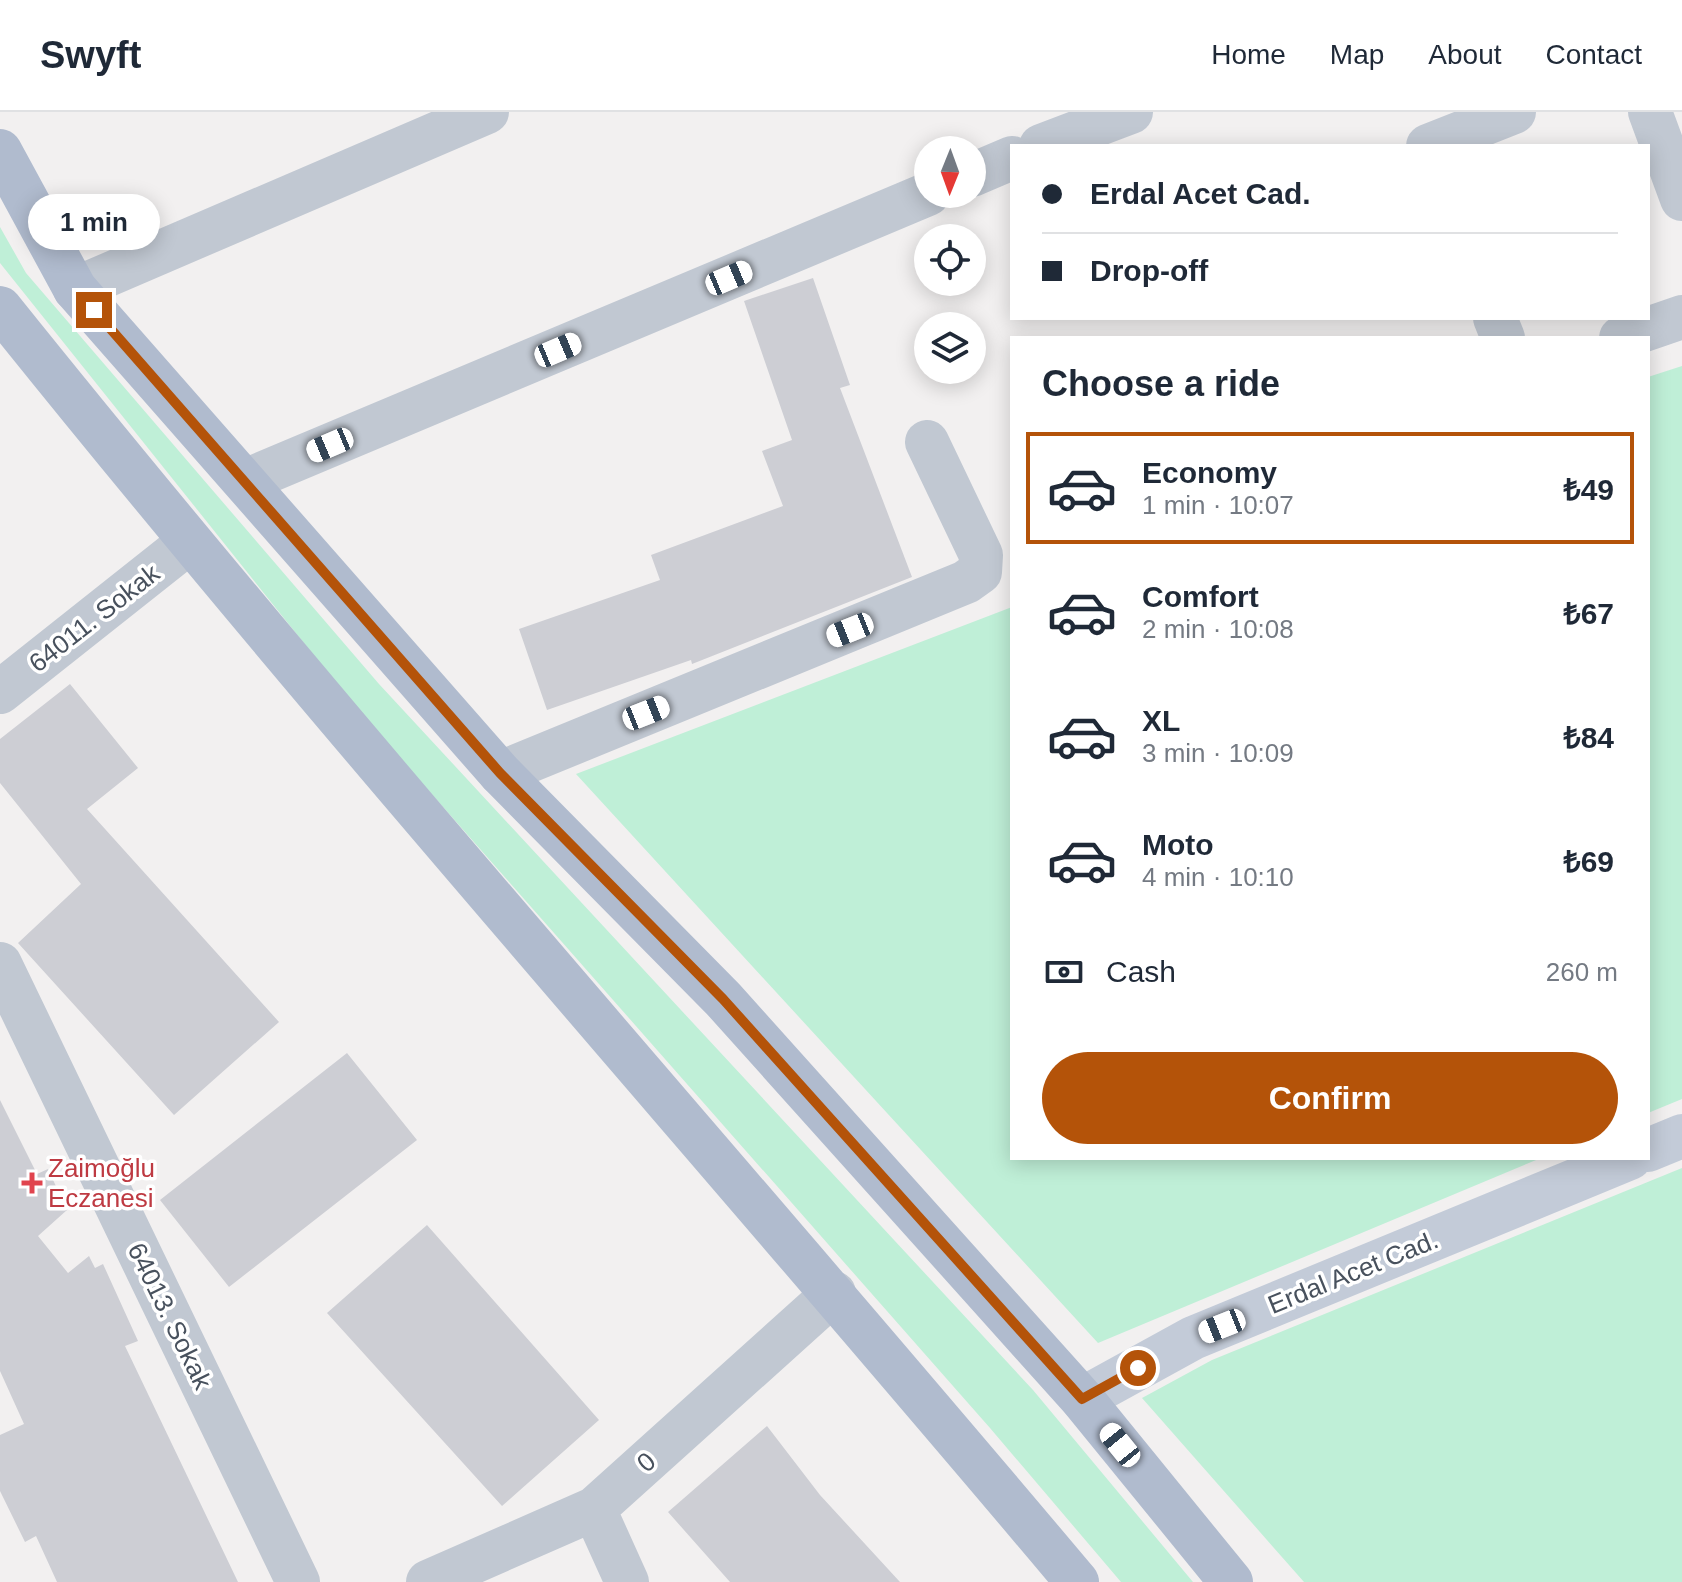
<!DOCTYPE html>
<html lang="en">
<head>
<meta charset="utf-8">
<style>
  :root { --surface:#fff; --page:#f2f2f3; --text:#1f2937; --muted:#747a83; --line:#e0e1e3; --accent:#b45309 }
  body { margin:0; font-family:Helvetica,sans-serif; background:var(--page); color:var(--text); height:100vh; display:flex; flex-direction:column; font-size:30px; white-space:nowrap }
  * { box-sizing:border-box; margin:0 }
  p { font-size:26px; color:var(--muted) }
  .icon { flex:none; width:44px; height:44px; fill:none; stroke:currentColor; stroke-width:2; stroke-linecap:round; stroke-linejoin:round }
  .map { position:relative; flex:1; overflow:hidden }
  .panel { position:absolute; left:1010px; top:224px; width:640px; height:824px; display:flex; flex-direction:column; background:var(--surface); border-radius:0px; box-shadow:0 4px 20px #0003 }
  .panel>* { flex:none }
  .guide { position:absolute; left:1010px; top:32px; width:640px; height:176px; border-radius:0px; box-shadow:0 4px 20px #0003; display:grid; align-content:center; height:176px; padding:0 32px; background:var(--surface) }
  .needle { width:52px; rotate:181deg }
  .tools { position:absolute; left:914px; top:24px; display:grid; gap:16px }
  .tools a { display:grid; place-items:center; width:72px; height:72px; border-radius:50%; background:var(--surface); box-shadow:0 4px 20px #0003; font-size:40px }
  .end { position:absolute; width:36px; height:36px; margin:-18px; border:10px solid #b45309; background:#fff; box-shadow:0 0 0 4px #fff }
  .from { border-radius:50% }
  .bubble { position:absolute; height:56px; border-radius:28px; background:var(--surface); box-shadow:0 4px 20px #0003; font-size:26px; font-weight:800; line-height:56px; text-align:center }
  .car { position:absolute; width:24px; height:48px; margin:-24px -12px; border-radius:10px; box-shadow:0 0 6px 2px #0007; background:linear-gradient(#fff 24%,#345 0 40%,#fff 0 76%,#345 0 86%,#fff 0) }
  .guide b { display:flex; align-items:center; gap:28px; height:76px; font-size:30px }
  .guide b+b { border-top:2px solid var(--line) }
  .guide i { width:20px; height:20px; background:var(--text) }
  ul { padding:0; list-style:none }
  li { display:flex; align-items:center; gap:24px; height:112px; margin:0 16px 12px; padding:0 16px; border:4px solid transparent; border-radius:0px }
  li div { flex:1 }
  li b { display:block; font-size:30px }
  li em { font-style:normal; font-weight:800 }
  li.current { border-color:var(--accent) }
  li>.icon { width:72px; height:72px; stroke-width:1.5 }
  h2 { padding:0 32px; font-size:36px; line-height:96px }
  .pay { display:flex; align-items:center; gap:20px; height:88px; padding:0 32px; font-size:30px }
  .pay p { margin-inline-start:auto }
  .button { display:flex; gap:16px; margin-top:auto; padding:16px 32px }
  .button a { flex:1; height:92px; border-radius:48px; background:var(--accent); color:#fff; font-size:32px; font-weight:800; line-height:92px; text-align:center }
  header { display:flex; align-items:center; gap:48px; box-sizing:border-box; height:112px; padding:0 40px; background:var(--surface); border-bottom:2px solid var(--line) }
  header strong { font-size:38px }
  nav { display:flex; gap:44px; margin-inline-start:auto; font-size:28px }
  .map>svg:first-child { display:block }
  .green { fill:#bfefd7 }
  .building { fill:#cdced4 }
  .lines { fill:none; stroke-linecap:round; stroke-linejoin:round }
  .street { stroke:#c1c8d2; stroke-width:44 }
  .secondary { stroke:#c3cbd8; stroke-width:44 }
  .primary { stroke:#b0bbce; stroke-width:44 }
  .route { stroke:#b45309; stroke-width:10 }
  .health-dot { fill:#e0444e; stroke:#fff; stroke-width:3 }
  .labels { text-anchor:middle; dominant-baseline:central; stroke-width:7; stroke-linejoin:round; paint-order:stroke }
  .street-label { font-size:26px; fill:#48515d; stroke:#fff }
  .health-label { font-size:26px; fill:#be3a42; stroke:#fff; text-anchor:start }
</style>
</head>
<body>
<header>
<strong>Swyft</strong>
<nav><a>Home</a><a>Map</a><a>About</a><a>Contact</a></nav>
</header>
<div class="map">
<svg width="1682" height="1470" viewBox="0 0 1682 1470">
  <rect width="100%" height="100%" fill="#f2f0f0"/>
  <path class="green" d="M0,115l26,46 353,411 654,706 160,192h-72l-131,-154 -635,-721 -355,-444z
    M1682,254v733l-34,14v-736z
    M1012,495v551h529l-443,185 -522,-569z
    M1682,1056v414h-378l-162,-184 70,-38z"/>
  <path class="building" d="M813,166l37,107 -10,3 72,189 -220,87 -1,-4 -144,50 -28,-81 141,-49 -9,-25 132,-49 -21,-55 30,-11 -48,-139z
    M70,572l68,84 -51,41 192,213 -105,93 -156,-172 63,-59 -81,-101v-44z
    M347,941l70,87 -188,147 -69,-87z
    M0,988l37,74 11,-5 19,41 -29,26 30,37 21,-17 6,12 8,-4 35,77 -13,5 113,236h-181l-21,-46 -11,6 -25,-51v-56l24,-11 -24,-53z
    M427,1113l172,195 -97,86 -175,-193z
    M767,1314l53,69 80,87h-170l-62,-70z"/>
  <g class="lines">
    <path class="street" d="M1650,0l32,87
      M1041,34l90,-34
      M1428,34l86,-34
      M972,63l40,-17
      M75,177l412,-177
      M1495,206l8,20
      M1621,226l61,-21
      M245,369l683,-287
      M0,580l188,-149
      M500,661l466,-191 14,-10 1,-17 -54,-113
      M0,852l298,618
      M594,1397l33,73
      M428,1470l166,-73 240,-216"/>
    <path class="secondary" d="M1648,1038l34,-14
      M1082,1287l111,-61 437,-180"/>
    <path class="primary" d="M0,39l75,138 425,484 223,226 359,400 149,183
      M0,196c348,434 719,848 1077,1274"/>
  </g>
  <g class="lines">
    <path class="route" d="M94,198l406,463 223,226 359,400 56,-31"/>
  </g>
  <path class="health-dot" d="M28 1059h8v8h8v8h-8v8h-8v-8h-8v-8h8z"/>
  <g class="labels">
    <g class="street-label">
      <text transform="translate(94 506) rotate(-38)">64011. Sokak</text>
      <text transform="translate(1353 1160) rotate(-22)">Erdal Acet Cad.</text>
      <text transform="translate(170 1204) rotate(64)">64013. Sokak</text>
      <text transform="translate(646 1350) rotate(-42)">0</text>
    </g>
    <g class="health-label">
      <text x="48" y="1056">Zaimoğlu<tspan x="48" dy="30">Eczanesi</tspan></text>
    </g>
  </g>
</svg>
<div class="tools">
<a><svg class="needle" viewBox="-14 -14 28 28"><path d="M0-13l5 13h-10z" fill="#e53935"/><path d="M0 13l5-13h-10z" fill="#747a83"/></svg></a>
<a><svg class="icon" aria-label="locate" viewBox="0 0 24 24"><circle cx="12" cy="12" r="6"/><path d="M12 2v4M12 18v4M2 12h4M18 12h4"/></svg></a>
<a><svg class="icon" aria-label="layers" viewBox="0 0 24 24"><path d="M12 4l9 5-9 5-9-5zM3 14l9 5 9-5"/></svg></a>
</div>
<i class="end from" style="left:1138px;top:1256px"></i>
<i class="end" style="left:94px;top:198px"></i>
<div class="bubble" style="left:28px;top:82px;width:132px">1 min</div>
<i class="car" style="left:729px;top:166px;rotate:67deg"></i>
<i class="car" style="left:558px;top:238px;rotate:67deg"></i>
<i class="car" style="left:330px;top:333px;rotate:247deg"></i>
<i class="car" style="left:850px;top:518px;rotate:248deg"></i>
<i class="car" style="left:646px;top:601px;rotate:68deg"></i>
<i class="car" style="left:1222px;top:1214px;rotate:248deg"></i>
<i class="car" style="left:1120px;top:1333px;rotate:321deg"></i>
<div class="guide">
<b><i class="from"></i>Erdal Acet Cad.</b>
<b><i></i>Drop-off</b>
</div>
<section class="panel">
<h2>Choose a ride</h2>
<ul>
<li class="current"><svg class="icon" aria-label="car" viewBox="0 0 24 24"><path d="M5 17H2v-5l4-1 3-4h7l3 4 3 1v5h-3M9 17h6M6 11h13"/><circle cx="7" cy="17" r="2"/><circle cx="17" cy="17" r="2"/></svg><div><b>Economy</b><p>1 min · 10:07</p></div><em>₺49</em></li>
<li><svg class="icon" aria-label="car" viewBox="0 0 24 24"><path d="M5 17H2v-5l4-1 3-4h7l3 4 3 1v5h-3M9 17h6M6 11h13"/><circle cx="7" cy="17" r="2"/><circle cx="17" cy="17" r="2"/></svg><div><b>Comfort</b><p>2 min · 10:08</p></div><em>₺67</em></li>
<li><svg class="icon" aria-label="car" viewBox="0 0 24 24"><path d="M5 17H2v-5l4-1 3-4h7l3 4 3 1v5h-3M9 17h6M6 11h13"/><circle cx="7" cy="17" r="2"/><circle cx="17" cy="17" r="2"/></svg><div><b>XL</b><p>3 min · 10:09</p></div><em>₺84</em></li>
<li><svg class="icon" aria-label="car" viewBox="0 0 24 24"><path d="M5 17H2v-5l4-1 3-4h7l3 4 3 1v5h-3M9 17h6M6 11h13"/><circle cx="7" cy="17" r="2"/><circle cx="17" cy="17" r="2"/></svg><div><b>Moto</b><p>4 min · 10:10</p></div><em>₺69</em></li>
</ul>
<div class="pay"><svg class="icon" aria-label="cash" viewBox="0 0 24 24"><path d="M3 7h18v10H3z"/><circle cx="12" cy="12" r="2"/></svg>Cash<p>260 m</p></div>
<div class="button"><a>Confirm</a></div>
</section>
</div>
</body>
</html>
